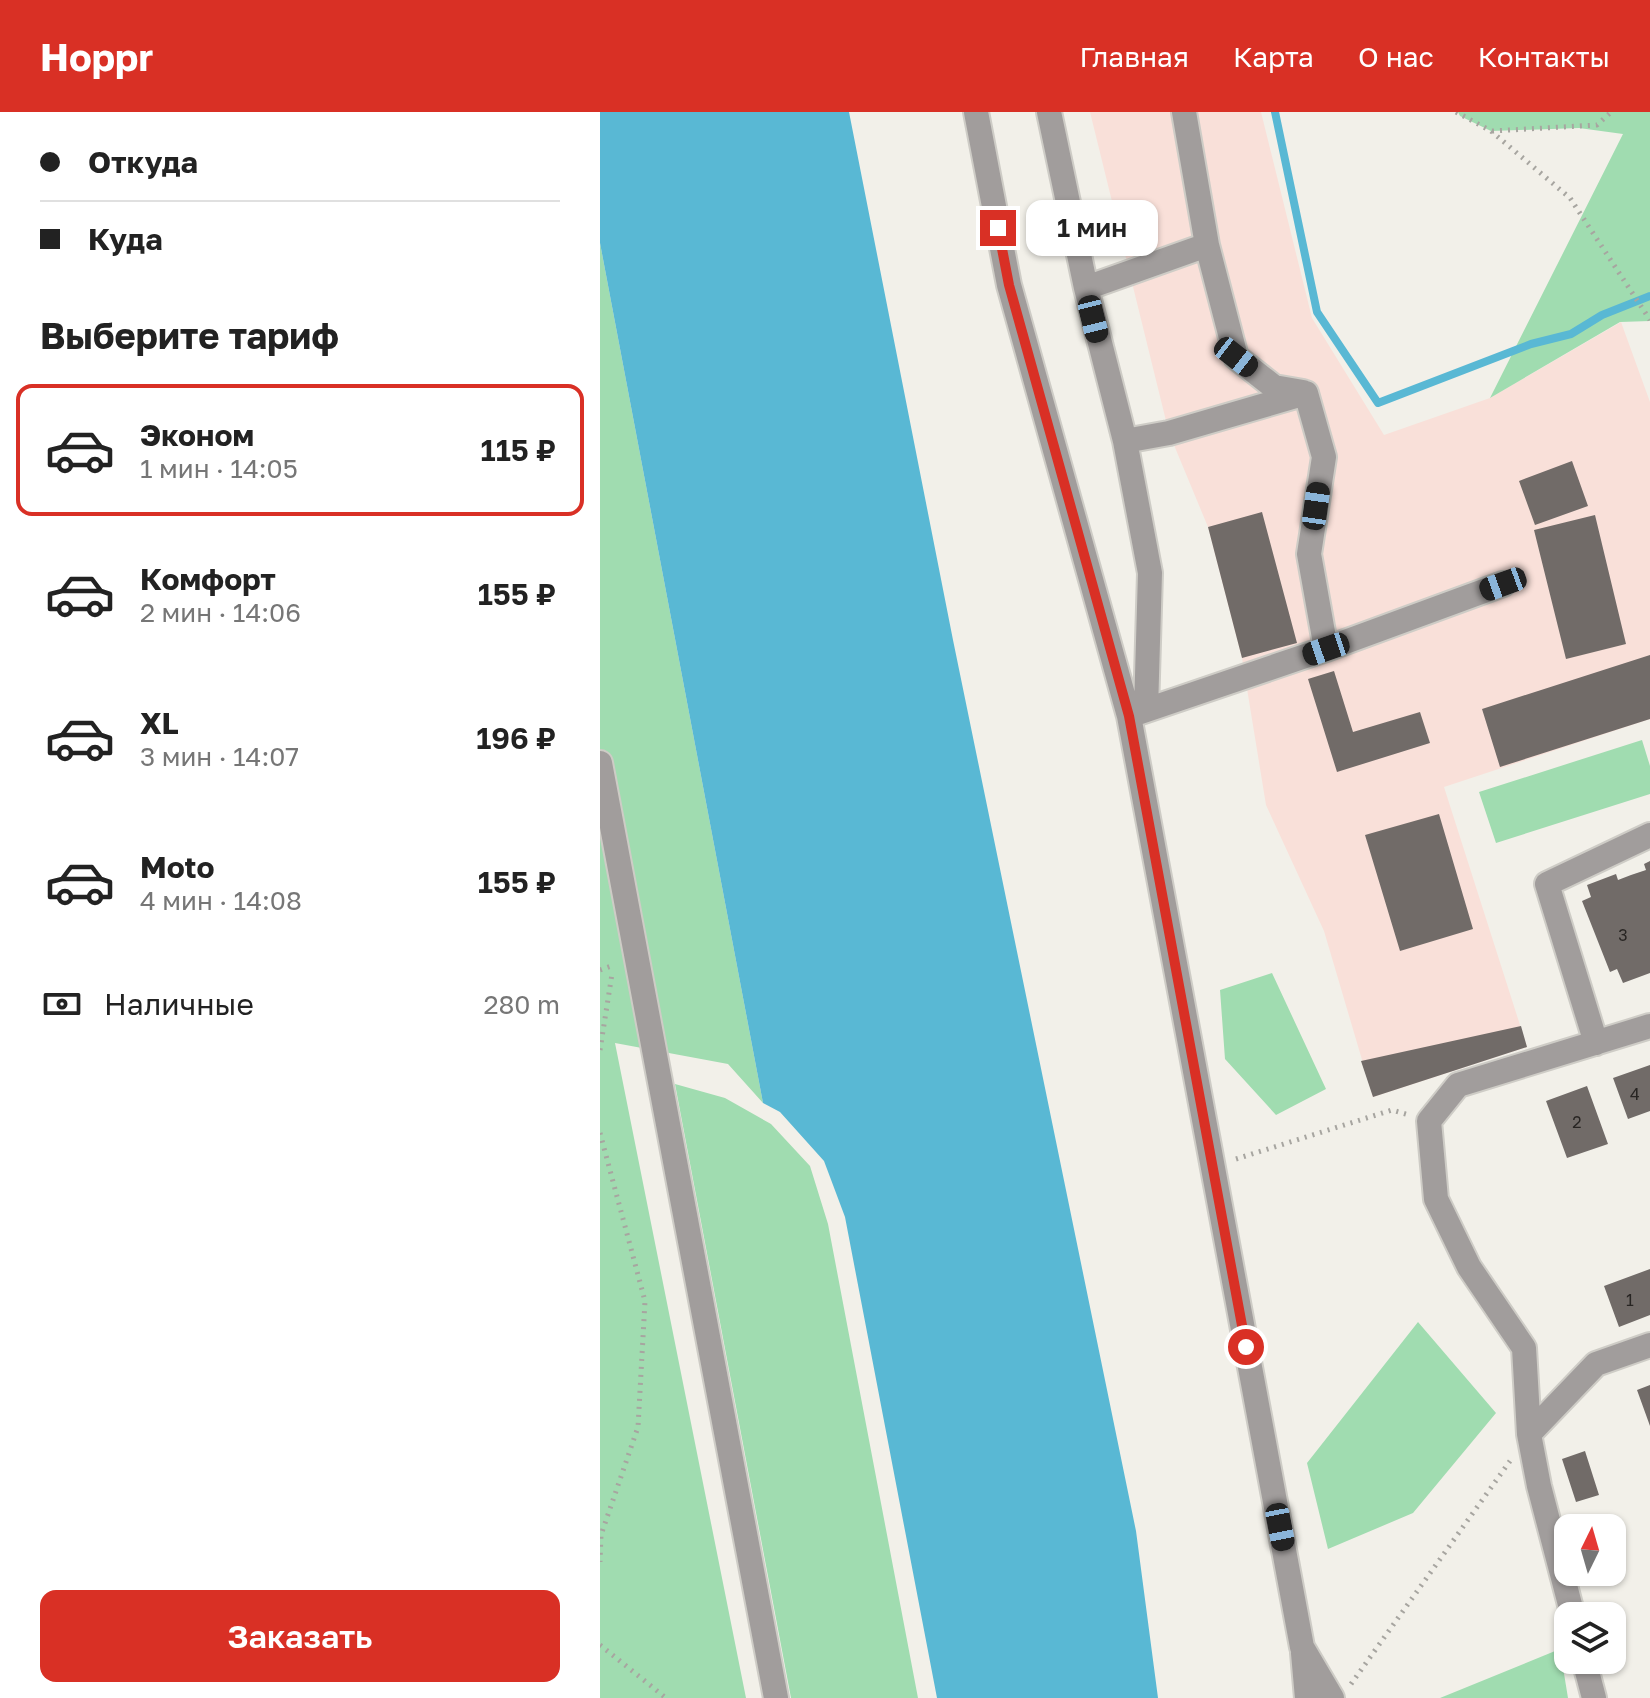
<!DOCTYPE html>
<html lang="ru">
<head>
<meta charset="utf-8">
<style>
  :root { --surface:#fff; --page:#f2f2f2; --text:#222; --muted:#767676; --line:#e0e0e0; --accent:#d93025 }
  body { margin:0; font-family:"Golos Text",sans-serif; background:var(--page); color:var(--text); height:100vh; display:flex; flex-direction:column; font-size:30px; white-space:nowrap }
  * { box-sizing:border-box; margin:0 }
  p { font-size:26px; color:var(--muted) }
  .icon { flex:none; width:44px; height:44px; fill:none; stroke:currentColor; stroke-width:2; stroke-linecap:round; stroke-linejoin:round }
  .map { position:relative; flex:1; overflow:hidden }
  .side { display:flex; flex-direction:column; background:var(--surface); width:600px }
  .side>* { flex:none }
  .banner { display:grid; align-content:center; height:176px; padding:0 40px; background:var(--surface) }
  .needle { width:52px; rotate:5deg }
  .controls { position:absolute; left:954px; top:1402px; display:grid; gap:16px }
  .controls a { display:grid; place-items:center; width:72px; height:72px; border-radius:16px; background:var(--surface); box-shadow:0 2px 6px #0004; font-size:40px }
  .end { position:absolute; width:36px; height:36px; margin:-18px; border:10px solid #d93025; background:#fff; box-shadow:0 0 0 4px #fff }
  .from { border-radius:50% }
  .bubble { position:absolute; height:56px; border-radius:16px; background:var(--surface); box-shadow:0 2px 6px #0004; font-size:26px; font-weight:600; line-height:56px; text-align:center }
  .car { position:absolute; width:24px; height:48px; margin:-24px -12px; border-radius:10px; box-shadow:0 0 6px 2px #0007; background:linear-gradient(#222 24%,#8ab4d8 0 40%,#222 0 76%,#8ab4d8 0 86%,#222 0) }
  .banner b { display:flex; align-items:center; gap:28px; height:76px; font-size:30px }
  .banner b+b { border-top:2px solid var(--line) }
  .banner i { width:20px; height:20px; background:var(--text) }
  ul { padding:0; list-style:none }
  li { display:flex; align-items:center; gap:24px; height:132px; margin:0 16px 12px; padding:0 24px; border:4px solid transparent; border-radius:16px }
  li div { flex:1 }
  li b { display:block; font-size:30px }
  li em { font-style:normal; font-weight:600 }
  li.active { border-color:var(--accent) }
  li>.icon { width:72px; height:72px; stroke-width:1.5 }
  h2 { padding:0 40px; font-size:36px; line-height:96px }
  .pay { display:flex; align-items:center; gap:20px; height:88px; padding:0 40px; font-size:30px }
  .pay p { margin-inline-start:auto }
  .button { display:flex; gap:16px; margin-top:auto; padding:16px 40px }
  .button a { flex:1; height:92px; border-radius:16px; background:var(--accent); color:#fff; font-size:32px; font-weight:600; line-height:92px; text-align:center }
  header { display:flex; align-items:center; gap:48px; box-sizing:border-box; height:112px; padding:0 40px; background:var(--accent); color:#fff }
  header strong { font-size:38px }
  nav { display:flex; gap:44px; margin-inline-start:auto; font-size:28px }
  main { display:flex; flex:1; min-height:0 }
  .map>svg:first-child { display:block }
  .industrial { fill:#f9e0d9 }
  .green { fill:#a0dcb0 }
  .water { fill:#59b8d4 }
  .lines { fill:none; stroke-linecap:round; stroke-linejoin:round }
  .stream { stroke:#59b8d4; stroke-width:8 }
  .building { fill:#716b68 }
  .minor-casing { stroke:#ceccc6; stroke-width:28 }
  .path { stroke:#a7a5a0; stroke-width:5; stroke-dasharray:2 6; stroke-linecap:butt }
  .minor { stroke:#a19d9c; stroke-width:24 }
  .route { stroke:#d93025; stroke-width:10 }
  .labels { text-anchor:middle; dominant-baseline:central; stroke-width:7; stroke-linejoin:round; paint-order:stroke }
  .number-label { font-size:16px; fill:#282523 }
</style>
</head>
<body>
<header>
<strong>Hoppr</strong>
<nav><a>Главная</a><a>Карта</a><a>О нас</a><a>Контакты</a></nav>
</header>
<main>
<section class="side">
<div class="banner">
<b><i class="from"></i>Откуда</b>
<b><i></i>Куда</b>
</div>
<h2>Выберите тариф</h2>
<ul>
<li class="active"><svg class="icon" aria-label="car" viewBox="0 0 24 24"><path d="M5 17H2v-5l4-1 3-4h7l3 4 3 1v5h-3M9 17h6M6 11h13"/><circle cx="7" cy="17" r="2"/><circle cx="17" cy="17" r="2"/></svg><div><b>Эконом</b><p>1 мин · 14:05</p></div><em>115 ₽</em></li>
<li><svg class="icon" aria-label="car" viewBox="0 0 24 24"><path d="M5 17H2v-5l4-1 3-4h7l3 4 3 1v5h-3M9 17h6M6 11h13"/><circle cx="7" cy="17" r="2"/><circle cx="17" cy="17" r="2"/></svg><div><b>Комфорт</b><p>2 мин · 14:06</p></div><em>155 ₽</em></li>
<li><svg class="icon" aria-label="car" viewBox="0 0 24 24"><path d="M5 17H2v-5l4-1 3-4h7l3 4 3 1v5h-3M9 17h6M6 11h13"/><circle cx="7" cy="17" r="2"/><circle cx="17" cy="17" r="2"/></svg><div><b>XL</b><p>3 мин · 14:07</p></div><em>196 ₽</em></li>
<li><svg class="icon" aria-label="car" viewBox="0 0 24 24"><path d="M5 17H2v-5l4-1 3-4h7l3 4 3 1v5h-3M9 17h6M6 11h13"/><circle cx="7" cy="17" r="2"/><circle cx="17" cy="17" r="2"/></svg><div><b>Moto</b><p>4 мин · 14:08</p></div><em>155 ₽</em></li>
</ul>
<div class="pay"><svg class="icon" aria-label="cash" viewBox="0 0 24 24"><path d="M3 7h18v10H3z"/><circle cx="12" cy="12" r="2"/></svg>Наличные<p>280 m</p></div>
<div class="button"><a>Заказать</a></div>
</section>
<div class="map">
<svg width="1050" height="1586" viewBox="0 0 1050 1586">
  <rect width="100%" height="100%" fill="#f2f0e9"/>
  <path class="industrial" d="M490,0h171l51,206 72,117 106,-37 131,-76 29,80v317l-206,68 83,260 -154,50 -49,-166 -58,-126 -24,-147 -34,-131 -39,-94z"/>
  <path class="green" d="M858,0h192v209l-30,1 -130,76 133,-264 -44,-6 -88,3 -31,-15z
    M0,131l163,860 -35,-39 -113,-21 131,655h-146z
    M1042,628l8,26v28l-154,49 -17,-51z
    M672,861l54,116 -50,26 -51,-56 -5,-69z
    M75,972l50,14 46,26 39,42 18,58 90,474h-127z
    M818,1210l78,91 -83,100 -85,36 -21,-86z
    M960,1537l8,49h-128z"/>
  <path class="water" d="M0,0h249l104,528 183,891 22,167h-221l-92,-481 -21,-56 -44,-49 -17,-9 -163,-860z"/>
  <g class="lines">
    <path class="stream" d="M675,0l42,200 61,91 153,-59 40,-10 31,-19 48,-19"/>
  </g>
  <path class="building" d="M972,349l16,45 -53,19 -16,-44z
    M662,400l35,131 -55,15 -34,-131z
    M995,403l31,129 -60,15 -32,-129z
    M1050,543v64l-150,48 -18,-58z
    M734,559l19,61 67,-20 10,31 -93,29 -29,-93z
    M839,702l34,115 -73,22 -35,-116z
    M1050,749v112l-27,10 -6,-14 -7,3 -28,-71 9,-4 -4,-12 29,-11 2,6 13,-5 15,-5 -2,-6z
    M921,914l6,21 -154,50 -12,-36z
    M1050,953v46l-22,8 -15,-41z
    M987,974l21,58 -41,14 -21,-57z
    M1050,1157v46l-31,12 -15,-41z
    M1050,1273v41l-13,-36z
    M985,1339l14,44 -23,7 -14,-43z"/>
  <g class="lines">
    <g class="minor-casing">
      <path id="minor" d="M376,0l33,173 120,431 173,931 30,51
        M449,0l37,176 39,153 25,132 -4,137
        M607,133l29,112 38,30 29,5
        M486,176l121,-43 -23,-133
        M525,329l44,-8 137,-40 18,64 -15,97 17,95 -197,67
        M726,537l177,-65
        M0,651l176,935
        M996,931l-49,-159 103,-49
        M929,1322l-5,-86 -55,-81 -33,-68 -7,-78 29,-36 192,-59
        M973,1504l-34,-130 -10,-52 67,-70 54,-19
        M703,1541l4,45
        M984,1548l10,38"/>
    </g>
    <path class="path" d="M856,0l35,19 79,67 80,122
      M892,19l105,-6 14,-13
      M0,858l14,-5
      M0,938l12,-76
      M0,1021l45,168 -7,126 -37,108 -1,27
      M636,1047l156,-49 17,5
      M0,1533l66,53
      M751,1572l159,-223"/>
    <use href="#minor" class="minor"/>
  </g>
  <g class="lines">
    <path class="route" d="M398,116l11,57 120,431 117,631"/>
  </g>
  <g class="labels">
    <g class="number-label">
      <text x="1023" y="823">3</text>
      <text x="1035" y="982">4</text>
      <text x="977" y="1010">2</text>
      <text x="1030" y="1188">1</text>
    </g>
  </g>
</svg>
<div class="controls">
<a><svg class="needle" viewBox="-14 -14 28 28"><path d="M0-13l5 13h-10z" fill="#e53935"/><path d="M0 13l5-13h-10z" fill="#767676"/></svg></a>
<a><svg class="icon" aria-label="layers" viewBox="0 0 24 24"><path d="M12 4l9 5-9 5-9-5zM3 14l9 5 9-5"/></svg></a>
</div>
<i class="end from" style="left:646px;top:1235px"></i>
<i class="end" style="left:398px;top:116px"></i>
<div class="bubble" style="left:426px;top:88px;width:132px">1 мин</div>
<i class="car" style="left:493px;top:207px;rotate:166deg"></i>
<i class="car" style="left:636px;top:245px;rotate:128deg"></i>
<i class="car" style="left:716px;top:394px;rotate:8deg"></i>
<i class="car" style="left:903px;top:472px;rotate:250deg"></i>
<i class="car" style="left:726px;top:537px;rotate:251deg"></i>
<i class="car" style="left:680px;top:1415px;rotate:169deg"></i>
</div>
</main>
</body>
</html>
